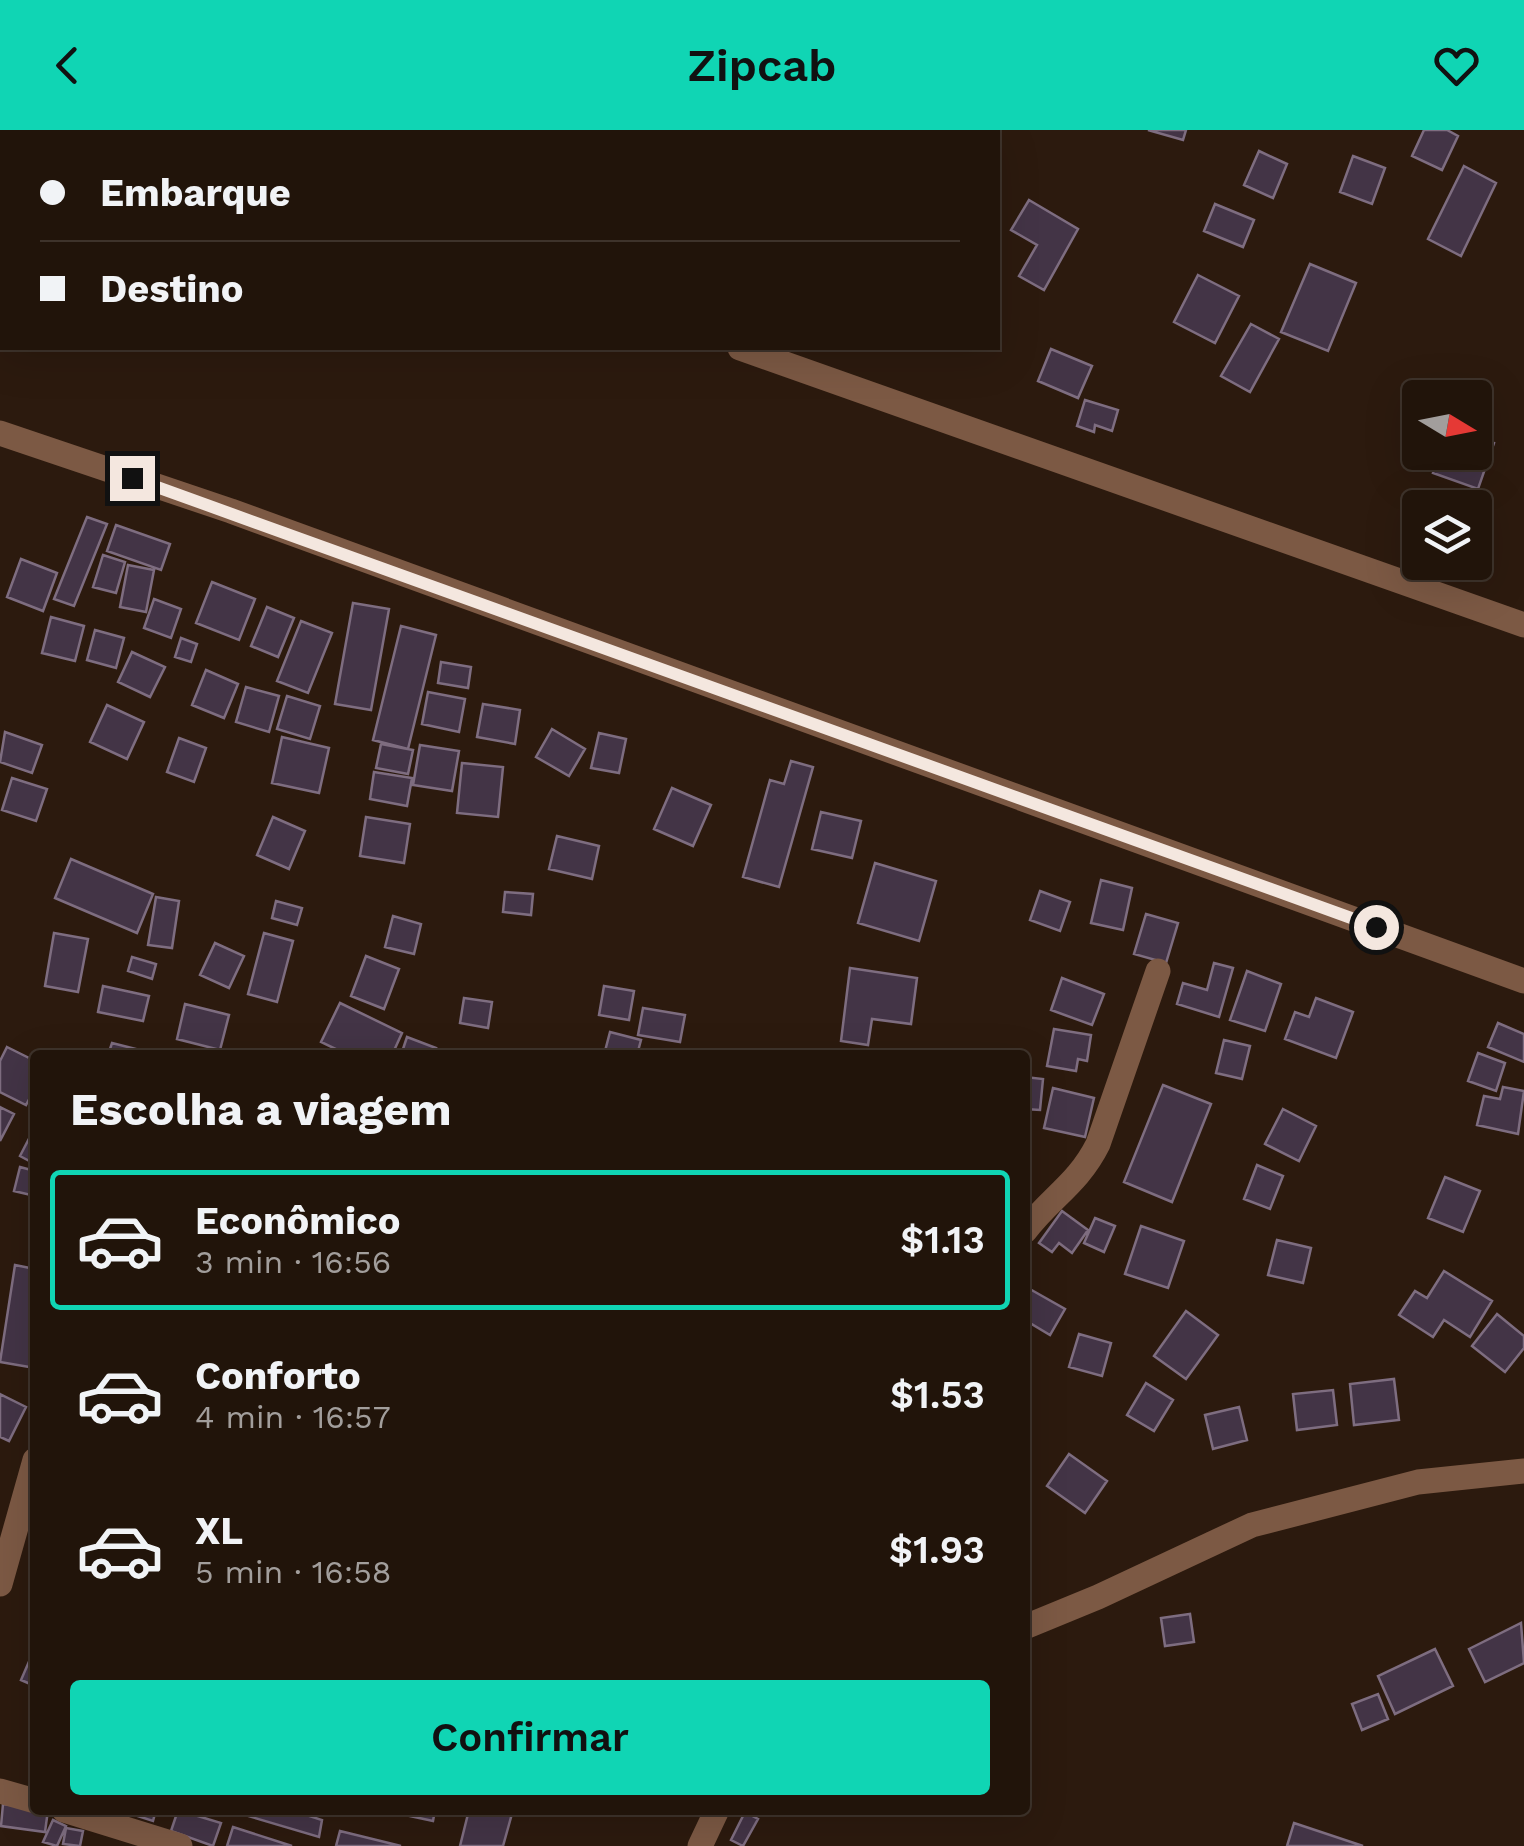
<!DOCTYPE html>
<html lang="pt">
<head>
<meta charset="utf-8">
<style>
  :root { --surface:#21140a; --page:#2d2118; --text:#f1f3f6; --muted:#a29e9c; --line:#3e332b; --accent:#10d5b4 }
  body { margin:0; font-family:"Work Sans",sans-serif; background:var(--page); color:var(--text); height:100vh; display:flex; flex-direction:column; font-size:38px; white-space:nowrap }
  * { box-sizing:border-box; margin:0 }
  p { font-size:32px; color:var(--muted) }
  .icon { flex:none; width:55px; height:55px; fill:none; stroke:currentColor; stroke-width:2; stroke-linecap:round; stroke-linejoin:round }
  .map { position:relative; flex:1; overflow:hidden }
  .details { position:absolute; left:30px; top:920px; width:1000px; height:765px; display:flex; flex-direction:column; background:var(--surface); border-radius:10px; box-shadow:0 10px 40px #0002,0 0 0 2px var(--line) }
  .details>* { flex:none }
  .hud { position:absolute; left:0px; top:0px; width:1000px; height:220px; box-shadow:0 10px 40px #0002,0 0 0 2px var(--line); display:grid; align-content:center; height:220px; padding:0 40px; background:var(--surface) }
  .needle { width:65px; rotate:100deg }
  .fabs { position:absolute; left:1402px; top:250px; display:grid; gap:20px }
  .fabs a { display:grid; place-items:center; width:90px; height:90px; border-radius:10px; background:var(--surface); box-shadow:0 10px 40px #0002,0 0 0 2px var(--line); font-size:50px }
  .end { position:absolute; width:45px; height:45px; margin:-22px; border:12px solid #f4e7df; background:#111; box-shadow:0 0 0 5px #111 }
  .from { border-radius:50% }
  .hud b { display:flex; align-items:center; gap:35px; height:95px; font-size:38px }
  .hud b+b { border-top:2px solid var(--line) }
  .hud i { width:25px; height:25px; background:var(--text) }
  ul { padding:0; list-style:none }
  li { display:flex; align-items:center; gap:30px; height:140px; margin:0 20px 15px; padding:0 20px; border:5px solid transparent; border-radius:10px }
  li div { flex:1 }
  li b { display:block; font-size:38px }
  li em { font-style:normal; font-weight:600 }
  li.current { border-color:var(--accent) }
  li>.icon { width:90px; height:90px; stroke-width:1.5 }
  h2 { padding:0 40px; font-size:45px; line-height:120px }
  .button { display:flex; gap:20px; margin-top:auto; padding:20px 40px }
  .button a { flex:1; height:115px; border-radius:10px; background:var(--accent); color:#111; font-size:40px; font-weight:600; line-height:115px; text-align:center }
  header { display:flex; justify-content:space-between; align-items:center; height:130px; padding:0 40px; background:var(--accent); color:#111; font-size:45px; font-weight:600 }
  .map>svg:first-child { display:block }
  .building { fill:#433446; stroke:#7e6d80; stroke-width:2.5 }
  .lines { fill:none; stroke-linecap:round; stroke-linejoin:round }
  .minor { stroke:#7c5944; stroke-width:25 }
  .route { stroke:#f4e7df; stroke-width:12 }
</style>
</head>
<body>
<header><svg class="icon" aria-label="back" viewBox="0 0 24 24"><path d="M15 5l-7 7 7 7"/></svg>Zipcab<svg class="icon" aria-label="heart" viewBox="0 0 24 24"><path d="M12 20l-8-8c-3-5 5-10 8-4 3-6 11-1 8 4z"/></svg></header>
<div class="map">
<svg width="1524" height="1716" viewBox="0 0 1524 1716">
  <rect width="100%" height="100%" fill="#2c1a0e"/>
  <path class="building" d="M1148,0h38l-3,10z
    M1424,0h23l11,6 -16,34 -30,-14z
    M1259,21l28,13 -14,34 -29,-13z
    M1353,26l32,12 -13,36 -32,-12z
    M1464,36l32,17 -35,73 -33,-17z
    M1029,70l49,29 -34,61 -25,-14 18,-31 -26,-15z
    M1215,74l39,16 -11,27 -39,-16z
    M1310,134l46,19 -28,68 -47,-19z
    M1198,145l41,21 -24,47 -41,-21z
    M1251,194l28,15 -29,53 -29,-16z
    M1051,219l41,17 -14,32 -40,-17z
    M1085,270l33,10 -6,21 -17,-6 -1,7 -17,-6z
    M1475,306l19,7 -16,46 -45,-16 7,-21h35z
    M87,387l20,7 -33,82 -20,-7z
    M116,395l54,19 -9,26 -54,-19z
    M103,425l22,7 -9,31 -23,-6z
    M21,429l36,14 -14,38 -36,-14z
    M128,435l26,5 -8,42 -26,-5z
    M212,452l43,17 -16,41 -43,-17z
    M154,469l27,10 -10,29 -27,-10z
    M353,473l36,6 -18,101 -36,-6z
    M267,477l27,11 -16,39 -27,-11z
    M51,487l33,9 -9,35 -33,-8z
    M301,491l31,12 -24,60 -31,-12z
    M401,496l35,9 -28,114 -35,-9z
    M95,500l29,8 -8,30 -29,-8z
    M181,508l16,6 -6,18 -16,-5z
    M132,522l33,15 -15,30 -32,-15z
    M441,532l30,5 -3,21 -30,-5z
    M206,540l32,14 -14,34 -32,-13z
    M246,557l33,9 -10,36 -33,-10z
    M428,562l37,7 -6,33 -37,-8z
    M287,566l33,10 -10,33 -33,-10z
    M483,574l37,6 -5,34 -38,-7z
    M107,575l37,17 -17,37 -37,-17z
    M552,599l33,20 -16,27 -33,-19z
    M5,602l37,13 -10,28 -32,-11z
    M599,603l27,6 -7,34 -28,-5z
    M282,607l47,11 -10,45 -47,-10z
    M179,608l27,10 -12,34 -27,-10z
    M381,614l32,6 -5,24 -32,-6z
    M420,615l39,6 -7,40 -39,-6z
    M791,631l22,6 -34,120 -36,-10 27,-97 14,4z
    M462,633l41,4 -5,50 -41,-4z
    M374,642l38,6 -5,28 -37,-7z
    M12,648l35,11 -11,32 -34,-11z
    M672,658l39,17 -18,41 -39,-17z
    M821,682l40,9 -9,37 -40,-9z
    M273,687l32,14 -16,38 -32,-14z
    M366,687l44,7 -6,39 -44,-7z
    M557,706l42,10 -7,33 -43,-10z
    M71,729l82,35 -16,39 -82,-35z
    M875,733l61,18 -17,60 -61,-18z
    M1101,750l31,8 -9,42 -32,-7z
    M1040,761l30,11 -10,29 -30,-11z
    M505,762l28,2 -2,21 -28,-3z
    M156,767l23,4 -7,47 -24,-3z
    M276,771l26,7 -5,17 -25,-7z
    M1146,784l32,9 -12,40 -32,-9z
    M393,786l28,8 -7,30 -29,-7z
    M54,803l34,6 -10,53 -33,-6z
    M264,803l29,8 -16,61 -29,-8z
    M215,813l29,13 -15,32 -29,-13z
    M366,826l33,13 -15,40 -33,-13z
    M132,827l24,7 -4,15 -24,-8z
    M1214,833l19,5 -14,49 -42,-13 6,-21 24,7z
    M850,838l67,10 -6,46 -39,-5 -4,26 -27,-4z
    M1247,841l34,13 -16,47 -35,-11z
    M1062,848l42,16 -12,31 -41,-15z
    M103,856l46,10 -6,25 -45,-9z
    M604,856l30,5 -5,29 -30,-5z
    M464,868l28,4 -4,26 -28,-5z
    M1316,868l37,14 -17,46 -51,-19 10,-27 14,5z
    M340,873l62,30 -10,22h-44l-27,-13z
    M185,874l44,11 -9,35 -43,-11z
    M643,878l42,7 -5,27 -42,-7z
    M1498,893l26,11v28l-36,-15z
    M1054,899l37,6 -4,26 -9,-2 -2,12 -29,-5z
    M610,902l31,8 -4,15h-33z
    M407,907l29,11 -3,7h-32z
    M1224,910l26,6 -8,33 -26,-6z
    M112,913l40,10 -1,2h-43z
    M7,917l28,14v27l-9,17 -26,-13v-31z
    M1478,923l27,10 -9,28 -28,-10z
    M1025,947l18,2 -3,31 -15,-1z
    M1163,955l48,19 -39,98 -48,-20z
    M1503,957l21,4 -6,43 -41,-9 7,-29 16,3z
    M1053,958l41,10 -9,39 -41,-9z
    M0,977l14,7 -14,27z
    M1283,979l33,17 -17,35 -34,-17z
    M35,997v37l-15,-8z
    M1257,1035l26,11 -13,33 -26,-10z
    M20,1037l15,4v25l-21,-5z
    M1445,1047l35,14 -17,41 -35,-14z
    M1062,1081l26,19 -16,23 -13,-10 -7,9 -13,-9z
    M1095,1088l20,8 -11,26 -20,-9z
    M1141,1096l43,15 -16,47 -43,-14z
    M1277,1110l34,8 -8,35 -35,-8z
    M15,1135l20,4v99l-35,-6z
    M1444,1141l48,30 -22,36 -26,-17 -11,17 -34,-22 16,-24 12,7z
    M1028,1158l37,21 -15,26 -25,-15z
    M1186,1181l32,24 -32,44 -32,-23z
    M1497,1184l27,22v12l-19,24 -33,-26z
    M1079,1204l32,9 -9,33 -33,-9z
    M1394,1249l5,41 -45,5 -4,-41z
    M1146,1253l27,17 -19,31 -27,-16z
    M1333,1260l4,35 -40,5 -4,-36z
    M0,1264l26,13 -17,34 -9,-4z
    M1239,1277l8,33 -34,9 -8,-34z
    M1069,1324l38,27 -22,32 -38,-27z
    M1190,1484l4,28 -29,4 -4,-28z
    M1521,1493l3,40 -39,19 -16,-33z
    M1435,1519l18,37 -58,28 -17,-38z
    M34,1520h1v36l-14,-6z
    M1378,1564l10,25 -26,11 -10,-26z
    M3,1674l45,6 -3,22 -44,-6z
    M119,1680h37l-3,11z
    M178,1680l43,13 -8,23 -42,-15z
    M228,1680h63l31,10 -3,17z
    M397,1680h38l-2,11 -37,-8z
    M469,1680h44l-10,36h-43z
    M745,1682l13,7 -15,27 -12,-6z
    M53,1690l13,6 -9,20 -14,-4z
    M1294,1693l69,23h-76z
    M233,1697l59,19h-65z
    M66,1698l17,3 -3,15 -17,-2z
    M340,1701l61,15h-65z"/>
  <g class="lines">
    <path class="minor" d="M195,0l5,2
      M96,2l6,-2
      M0,42l2,-1
      M740,218l784,277
      M0,303l231,78 1293,470
      M1025,1101c26,-34 53,-47 73,-87l60,-173
      M0,1454l35,-124
      M1025,1497l73,-30 154,-72 166,-43 106,-11
      M0,1661l35,10
      M64,1680l116,36
      M700,1716l17,-36"/>
  </g>
  <g class="lines">
    <path class="route" d="M132,348l1244,449"/>
  </g>
</svg>
<div class="fabs">
<a><svg class="needle" viewBox="-14 -14 28 28"><path d="M0-13l5 13h-10z" fill="#e53935"/><path d="M0 13l5-13h-10z" fill="#a29e9c"/></svg></a>
<a><svg class="icon" aria-label="layers" viewBox="0 0 24 24"><path d="M12 4l9 5-9 5-9-5zM3 14l9 5 9-5"/></svg></a>
</div>
<i class="end from" style="left:1376px;top:797px"></i>
<i class="end" style="left:132px;top:348px"></i>
<div class="hud">
<b><i class="from"></i>Embarque</b>
<b><i></i>Destino</b>
</div>
<section class="details">
<h2>Escolha a viagem</h2>
<ul>
<li class="current"><svg class="icon" aria-label="car" viewBox="0 0 24 24"><path d="M5 17H2v-5l4-1 3-4h7l3 4 3 1v5h-3M9 17h6M6 11h13"/><circle cx="7" cy="17" r="2"/><circle cx="17" cy="17" r="2"/></svg><div><b>Econômico</b><p>3 min · 16:56</p></div><em>$1.13</em></li>
<li><svg class="icon" aria-label="car" viewBox="0 0 24 24"><path d="M5 17H2v-5l4-1 3-4h7l3 4 3 1v5h-3M9 17h6M6 11h13"/><circle cx="7" cy="17" r="2"/><circle cx="17" cy="17" r="2"/></svg><div><b>Conforto</b><p>4 min · 16:57</p></div><em>$1.53</em></li>
<li><svg class="icon" aria-label="car" viewBox="0 0 24 24"><path d="M5 17H2v-5l4-1 3-4h7l3 4 3 1v5h-3M9 17h6M6 11h13"/><circle cx="7" cy="17" r="2"/><circle cx="17" cy="17" r="2"/></svg><div><b>XL</b><p>5 min · 16:58</p></div><em>$1.93</em></li>
</ul>
<div class="button"><a>Confirmar</a></div>
</section>
</div>
</body>
</html>
